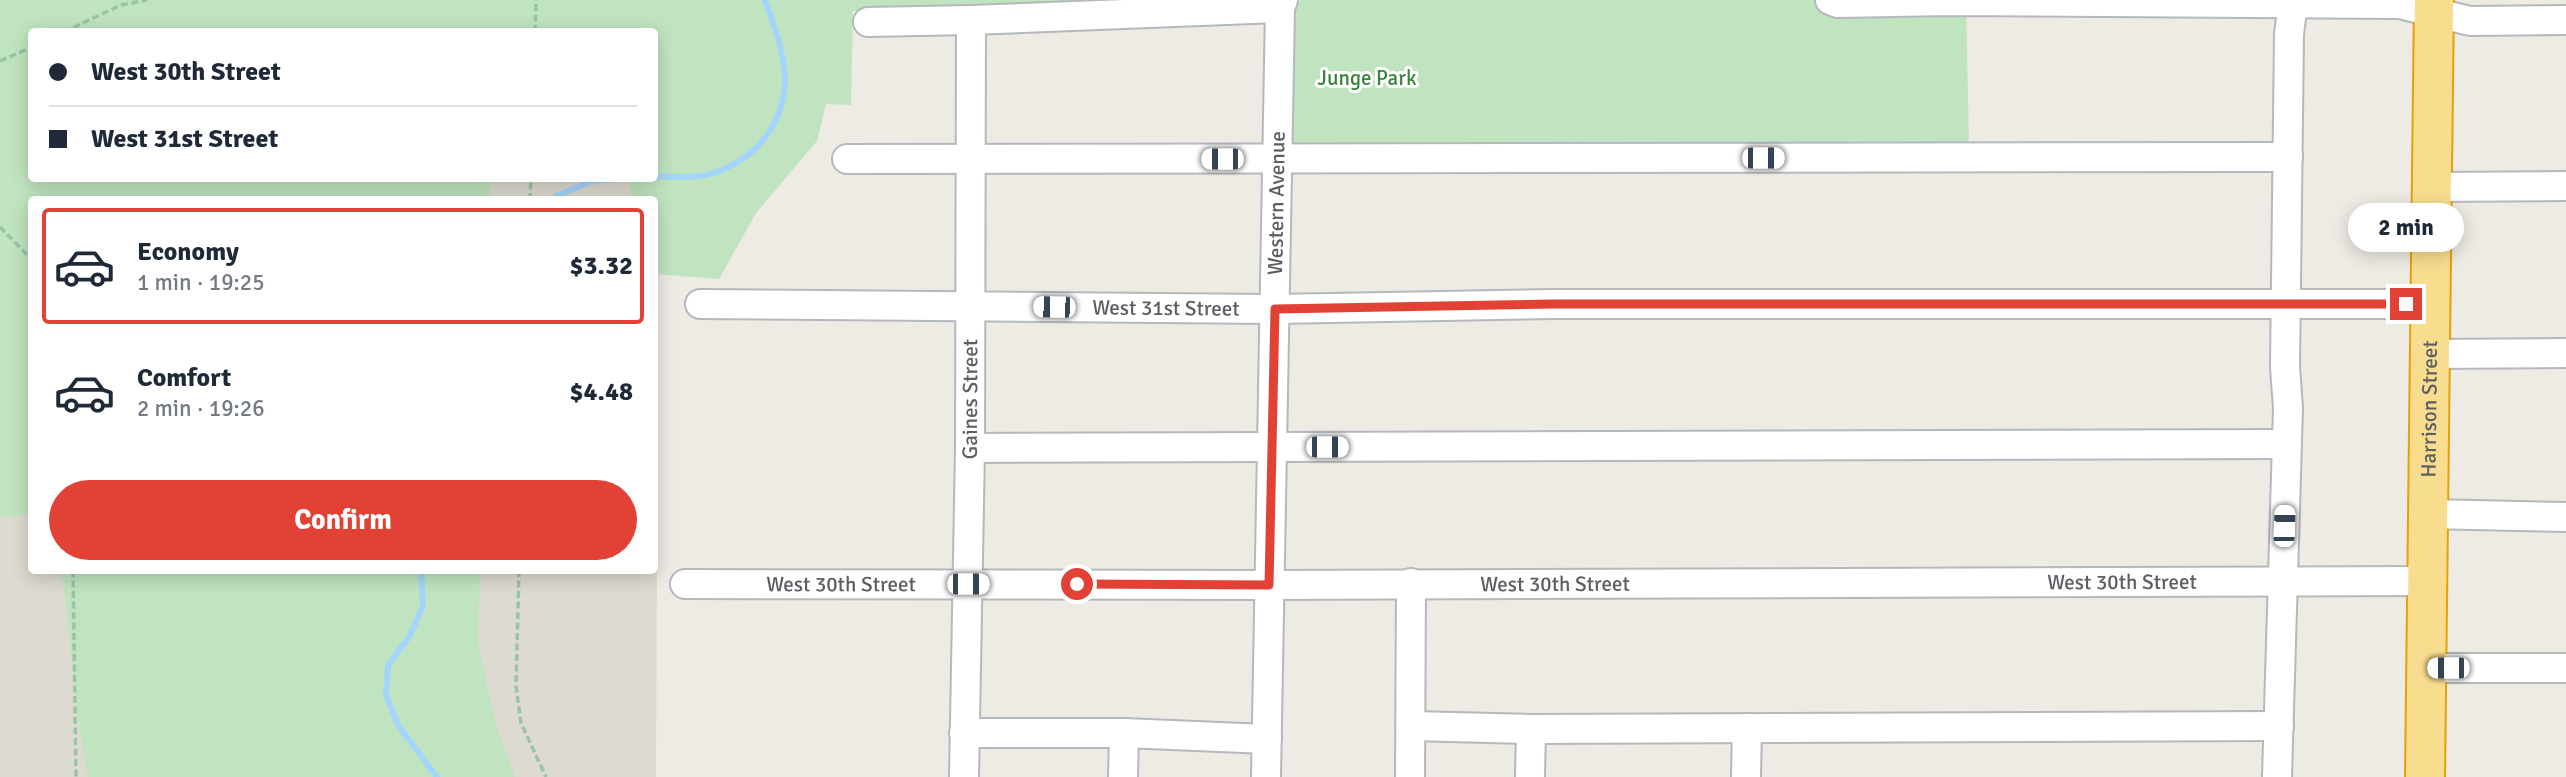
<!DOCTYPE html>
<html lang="en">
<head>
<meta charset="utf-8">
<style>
  :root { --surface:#fff; --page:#f6f6f7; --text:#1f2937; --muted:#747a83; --line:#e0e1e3; --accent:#e14235 }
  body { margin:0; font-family:Signika,sans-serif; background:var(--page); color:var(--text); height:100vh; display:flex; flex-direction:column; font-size:26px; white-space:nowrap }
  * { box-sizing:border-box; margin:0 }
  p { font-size:23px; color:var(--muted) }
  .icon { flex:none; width:38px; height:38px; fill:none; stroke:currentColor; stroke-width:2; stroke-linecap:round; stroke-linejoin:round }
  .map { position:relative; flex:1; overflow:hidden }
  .sheet { position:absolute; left:28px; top:196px; width:630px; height:378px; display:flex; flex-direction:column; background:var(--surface); border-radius:7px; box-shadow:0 4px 18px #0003 }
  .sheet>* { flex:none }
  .banner { position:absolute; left:28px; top:28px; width:630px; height:154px; border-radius:7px; box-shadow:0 4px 18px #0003; display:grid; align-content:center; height:154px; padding:0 21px; background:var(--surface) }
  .end { position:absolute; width:32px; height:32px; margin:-16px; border:9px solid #e14235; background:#fff; box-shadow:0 0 0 4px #fff }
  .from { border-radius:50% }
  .bubble { position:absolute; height:49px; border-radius:24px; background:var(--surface); box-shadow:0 4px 18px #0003; font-size:23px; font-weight:800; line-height:49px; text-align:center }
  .car { position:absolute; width:21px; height:42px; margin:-21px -10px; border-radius:9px; box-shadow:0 0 5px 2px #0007; background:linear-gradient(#fff 24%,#345 0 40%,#fff 0 76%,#345 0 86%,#fff 0) }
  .banner b { display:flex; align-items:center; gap:24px; height:66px; font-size:26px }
  .banner b+b { border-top:2px solid var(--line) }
  .banner i { width:18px; height:18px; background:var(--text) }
  ul { padding:12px 0 0; list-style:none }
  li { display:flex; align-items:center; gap:21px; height:116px; margin:0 14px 10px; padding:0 7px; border:4px solid transparent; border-radius:7px }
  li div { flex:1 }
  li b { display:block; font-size:26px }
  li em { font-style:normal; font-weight:800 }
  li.selected { border-color:var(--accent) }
  li>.icon { width:63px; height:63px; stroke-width:1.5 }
  .primary-button { display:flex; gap:14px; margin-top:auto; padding:14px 21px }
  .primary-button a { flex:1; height:80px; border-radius:42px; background:var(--accent); color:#fff; font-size:28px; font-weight:800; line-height:80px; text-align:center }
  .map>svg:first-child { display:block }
  .education { fill:#dddad1; fill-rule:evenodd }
  .green { fill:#c0e4c0 }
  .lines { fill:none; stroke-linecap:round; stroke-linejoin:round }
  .stream { stroke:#a5d5fb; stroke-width:6 }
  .minor-casing { stroke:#b5b8bc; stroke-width:32 }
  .highway-casing { stroke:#e5a10a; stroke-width:42 }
  .path { stroke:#9ac4a6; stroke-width:3.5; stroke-dasharray:7 3.5; stroke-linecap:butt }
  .minor { stroke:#fff; stroke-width:28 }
  .highway { stroke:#f8dd8f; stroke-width:38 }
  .route { stroke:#e14235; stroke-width:9 }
  .labels { text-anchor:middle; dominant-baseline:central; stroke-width:6; stroke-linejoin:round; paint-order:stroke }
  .park-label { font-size:21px; fill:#39843c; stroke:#fff }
  .street-label { font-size:21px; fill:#5b5e63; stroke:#fff }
</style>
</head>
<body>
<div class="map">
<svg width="2566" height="777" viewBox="0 0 2566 777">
  <rect width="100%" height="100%" fill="#edebe3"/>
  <path class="education" d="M659,97l-3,680h-656v-614l32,15h622zM32,200h622v370h-622z"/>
  <path class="green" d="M0,0h1133l-280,11 -2,94 -25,-1 -9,37 -61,72 -37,66 -64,-5 -1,-74 -47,-1 23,-1 1,-19 23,-1v-146h-622v146h459l-1,21 -458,1 -1,314 -31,3z
    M1296,0h670l3,148 -692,10z
    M62,571h418l-2,74 19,84 18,48h-427l-9,-50z"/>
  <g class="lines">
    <path class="stream" d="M654,177c19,-1 42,2 59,-4 47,-15 77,-56 71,-106 -3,-23 -11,-45 -19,-67
      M556,196l36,-15 44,-3
      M421,570l2,36 -14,31 -21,28 -2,30 12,30 39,52"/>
    <g class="minor-casing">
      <g id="minor">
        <path d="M1830,0l7,3 111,-2 451,3 71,17 96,-1"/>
        <path d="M868,22l103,-2 309,-12"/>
        <path d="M847,159l1441,-2"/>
        <path d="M2431,187l135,-1"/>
        <path id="s1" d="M700,304l575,5 278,-5h877"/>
        <path d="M2429,354l137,-1"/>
        <path d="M970,448l1317,-4"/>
        <path d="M2427,514l139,3"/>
        <path id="s2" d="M685,584l584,1 1157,-4"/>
        <path d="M2424,668h142"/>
        <path d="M1411,726l120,3 748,-3"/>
        <path d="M964,733h160l143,6"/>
        <path id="s3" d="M964,777l6,-329 1,-428"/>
        <path d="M1123,777l1,-44"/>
        <path id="s4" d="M1266,777l14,-769 3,-8"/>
        <path d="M1410,777l1,-194"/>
        <path d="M1530,777l1,-48"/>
        <path d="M1746,777l1,-49"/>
        <path d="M2277,777l11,-369 -3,-41 4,-333 4,-32"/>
      </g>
    </g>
    <g class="highway-casing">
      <g id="highway">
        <path id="s5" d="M2425,777l9,-777"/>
      </g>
    </g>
    <path class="path" d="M64,32l57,-27 26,-5
      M535,32l1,-32
      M0,61l32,-14
      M530,200l1,-22
      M0,227l32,33
      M73,570l3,207
      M519,570l-3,116 5,37 25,54"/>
    <use href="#minor" class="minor"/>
    <use href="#highway" class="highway"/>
  </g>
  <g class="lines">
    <path class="route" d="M1077,584l192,1 6,-276 278,-5h853"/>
  </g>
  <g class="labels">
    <g class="park-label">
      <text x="1367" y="78">Junge Park</text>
    </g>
    <g class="street-label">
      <text stroke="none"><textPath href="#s4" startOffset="574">Western Avenue</textPath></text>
      <text stroke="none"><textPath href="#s1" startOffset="466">West 31st Street</textPath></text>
      <text stroke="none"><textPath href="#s3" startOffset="378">Gaines Street</textPath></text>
      <text stroke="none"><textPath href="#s5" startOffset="368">Harrison Street</textPath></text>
      <text stroke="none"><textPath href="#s2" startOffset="1437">West 30th Street</textPath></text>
      <text stroke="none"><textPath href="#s2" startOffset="870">West 30th Street</textPath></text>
      <text stroke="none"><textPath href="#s2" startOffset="156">West 30th Street</textPath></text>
    </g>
  </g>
</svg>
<i class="end from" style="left:1077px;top:584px"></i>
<i class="end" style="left:2406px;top:304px"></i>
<div class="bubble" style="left:2348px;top:203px;width:116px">2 min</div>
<i class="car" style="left:1763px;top:158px;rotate:90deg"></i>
<i class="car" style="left:1222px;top:159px;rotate:270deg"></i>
<i class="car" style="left:1054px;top:307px;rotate:271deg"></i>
<i class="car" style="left:1327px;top:447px;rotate:90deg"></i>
<i class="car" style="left:2284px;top:526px;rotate:2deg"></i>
<i class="car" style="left:968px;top:584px;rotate:90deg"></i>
<i class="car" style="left:2448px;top:668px;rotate:270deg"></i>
<div class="banner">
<b><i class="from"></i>West 30th Street</b>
<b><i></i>West 31st Street</b>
</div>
<section class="sheet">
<ul>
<li class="selected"><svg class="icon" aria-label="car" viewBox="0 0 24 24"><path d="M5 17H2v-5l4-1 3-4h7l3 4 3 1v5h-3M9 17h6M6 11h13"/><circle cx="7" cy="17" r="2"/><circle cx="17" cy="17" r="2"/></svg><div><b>Economy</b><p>1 min · 19:25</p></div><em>$3.32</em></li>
<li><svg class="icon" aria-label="car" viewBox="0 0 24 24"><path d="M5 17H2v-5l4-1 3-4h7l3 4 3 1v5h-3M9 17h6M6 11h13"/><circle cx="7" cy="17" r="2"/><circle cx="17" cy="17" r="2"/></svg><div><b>Comfort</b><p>2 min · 19:26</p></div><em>$4.48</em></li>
</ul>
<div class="primary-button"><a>Confirm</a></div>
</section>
</div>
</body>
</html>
